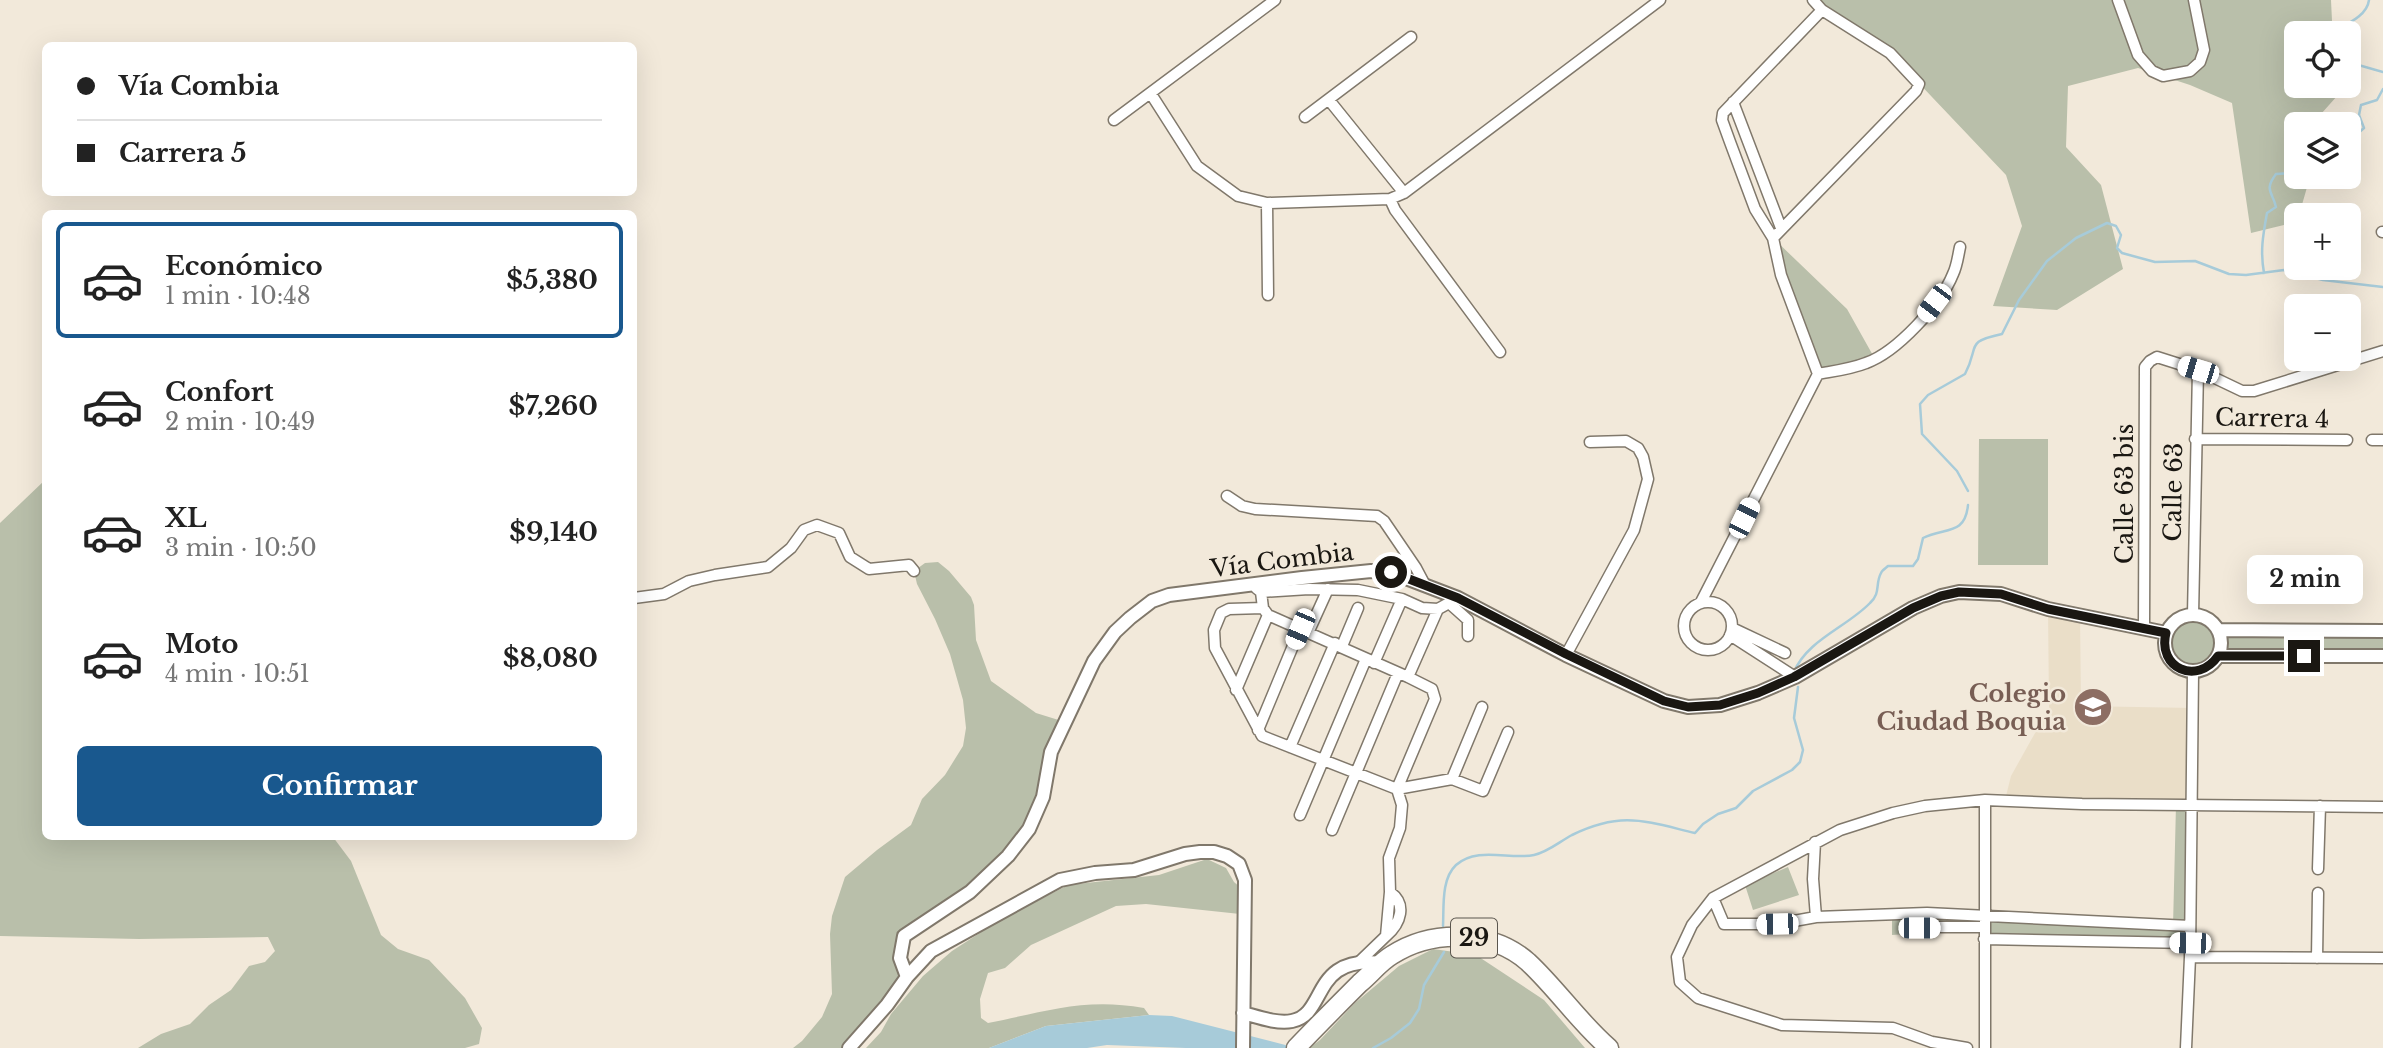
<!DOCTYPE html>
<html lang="es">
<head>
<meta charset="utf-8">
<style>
  :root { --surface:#fff; --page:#f6f6f6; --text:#222; --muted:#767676; --line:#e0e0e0; --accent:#19588e }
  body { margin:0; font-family:"Libre Baskerville",serif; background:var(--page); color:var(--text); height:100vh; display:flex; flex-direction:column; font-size:26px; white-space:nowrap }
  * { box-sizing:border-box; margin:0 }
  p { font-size:23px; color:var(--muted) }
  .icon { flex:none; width:38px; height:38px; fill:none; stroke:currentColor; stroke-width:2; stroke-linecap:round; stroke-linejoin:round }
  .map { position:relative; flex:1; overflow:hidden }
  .side { position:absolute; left:42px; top:210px; width:595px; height:630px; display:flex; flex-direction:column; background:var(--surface); border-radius:10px; box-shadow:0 7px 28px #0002 }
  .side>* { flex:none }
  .guide { position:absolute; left:42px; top:42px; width:595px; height:154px; border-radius:10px; box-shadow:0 7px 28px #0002; display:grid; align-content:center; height:154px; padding:0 35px; background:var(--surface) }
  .controls { position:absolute; left:2284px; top:21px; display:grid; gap:14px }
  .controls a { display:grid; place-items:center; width:77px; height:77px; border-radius:10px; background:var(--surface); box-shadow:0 7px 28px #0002; font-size:35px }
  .end { position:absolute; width:32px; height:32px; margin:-16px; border:9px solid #1a1712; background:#fff; box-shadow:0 0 0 4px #fff }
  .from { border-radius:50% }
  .bubble { position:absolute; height:49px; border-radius:10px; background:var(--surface); box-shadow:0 7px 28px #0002; font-size:23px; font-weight:700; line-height:49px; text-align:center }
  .car { position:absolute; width:21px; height:42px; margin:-21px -10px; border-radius:9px; box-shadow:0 0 5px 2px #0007; background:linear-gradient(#fff 24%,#345 0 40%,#fff 0 76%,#345 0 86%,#fff 0) }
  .guide b { display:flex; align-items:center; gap:24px; height:66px; font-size:26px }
  .guide b+b { border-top:2px solid var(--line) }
  .guide i { width:18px; height:18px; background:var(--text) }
  ul { padding:12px 0 0; list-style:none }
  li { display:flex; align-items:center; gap:21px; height:116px; margin:0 14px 10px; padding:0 21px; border:4px solid transparent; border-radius:10px }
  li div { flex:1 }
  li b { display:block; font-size:26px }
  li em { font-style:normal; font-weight:700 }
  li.selected { border-color:var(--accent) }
  li>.icon { width:63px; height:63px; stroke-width:1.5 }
  .primary-button { display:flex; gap:14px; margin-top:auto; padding:14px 35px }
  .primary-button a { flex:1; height:80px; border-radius:10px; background:var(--accent); color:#fff; font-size:28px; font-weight:700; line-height:80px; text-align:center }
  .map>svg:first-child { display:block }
  .built { fill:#eadec8 }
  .green { fill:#b9bfaa }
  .water { fill:#a7cbd9 }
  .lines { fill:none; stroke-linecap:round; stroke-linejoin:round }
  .stream { stroke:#a7cbd9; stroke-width:2.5 }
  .street-casing { stroke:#80786b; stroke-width:13 }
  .secondary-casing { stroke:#80786b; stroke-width:16 }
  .highway-casing { stroke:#80786b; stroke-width:21 }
  .street { stroke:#fff; stroke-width:10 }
  .secondary { stroke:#fff; stroke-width:12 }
  .highway { stroke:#fff; stroke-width:18 }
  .route { stroke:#1a1712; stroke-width:9 }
  .labels { text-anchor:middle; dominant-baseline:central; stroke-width:5; stroke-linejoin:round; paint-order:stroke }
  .shield { fill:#f2e9da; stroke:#5b564e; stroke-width:2 }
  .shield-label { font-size:23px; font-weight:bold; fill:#1a1712 }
  .street-label { font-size:24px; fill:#1a1712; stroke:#f2e9da }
  .education-label { font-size:24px; font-weight:bold; fill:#785e54; stroke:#f2e9da; text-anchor:end }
</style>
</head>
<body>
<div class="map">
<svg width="2383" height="1048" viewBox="0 0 2383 1048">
  <rect width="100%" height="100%" fill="#f2e9da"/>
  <path class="built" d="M2048,609l32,6 1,91 112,2 -1,97 -187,-5 6,-24 38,-68z"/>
  <path class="green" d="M1812,0h519l1,21 -5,12h-31v53h50l-25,28 -2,10h-23v53h14l-11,38h-3v7l-45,11 -19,-130 -42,-18 -52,-17 -70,18 -2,61 35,38 22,84 -66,41 -64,-4 29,-80 -16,-51 -111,-117z
    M1773,238l74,71 28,50 -57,15z
    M1979,439h69v126h-70z
    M45,480l1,356 287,1 18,24 30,74 17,14 31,11 36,38 17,30 -3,16 -14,4h-327l23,-14 29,-10 19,-19 22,-15 18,-24 16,-4 10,-11 -7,-14 -129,2 -139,-3v-413z
    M938,562l11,9 22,26 3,8 2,35 15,41 45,32 29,9 -22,75 -35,59 -104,80 3,41 -58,71h-56l9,-7 20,-24 10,-23 -2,-60 2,-18 13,-39 32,-27 34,-25 11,-26 23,-24 18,-29 3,-18 -3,-28 -13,-46 -15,-35 -18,-35 -3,-13 11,-8z
    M2193,615l14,4 11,11 165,1v25h-164c-38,52 -86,-35 -26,-41z
    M2176,805h16l-2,138 -206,-4v-7h-48l-44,3v-20l281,11z
    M1207,859l19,9 8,14 8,7 -2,25 -94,-10 -30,2 -85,39 -26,23 -17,5 -8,26 1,19 7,5c57,-11 96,-26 156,-15l5,7 -103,11 -57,22h-123l15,-16 10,-18 32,-38 29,-25 43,-28 73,-38 91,-10z
    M1788,867l11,28 -46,15 -8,-25z
    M1433,949l43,6 68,45 41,48h-276l11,-8 35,-37 44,-37z"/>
  <path class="water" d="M1149,1015l23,1 125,32h-111l-79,-3 -20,3h-98l57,-22z"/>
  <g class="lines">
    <path class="stream" d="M2331,33c13,-8 36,-16 38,-33
      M2348,62l35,10
      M2348,133l8,2 8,-7 -5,-13 2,-10 16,-5 6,-11
      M2264,273c-4,-22 -1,-38 3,-60l9,-6c-4,-16 -12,-17 0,-33l14,-1 6,-5
      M1968,491l-11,-20 -35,-37 -2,-30 8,-9 37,-21c15,-28 -1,-32 37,-40l17,-34 28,-39 29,-23 31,-15 9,3 5,9 -4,13 5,5 33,9 40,-1 34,13 17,1 38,-5 39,10 60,7
      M1794,672c13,-32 53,-45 76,-69 11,-10 5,-19 11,-30 1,-3 5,-5 7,-7h25l5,-7 5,-21c22,-11 42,-2 45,-33
      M1443,926c1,-19 -2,-47 13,-61 21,-19 54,-5 78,-10 14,-3 25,-13 38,-20 50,-24 72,-14 123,-2l8,-9 15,-10 18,-6 17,-17 39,-21 8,-8 3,-12 -9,-32 4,-31
      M1373,1048l18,-10 19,-15 9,-14 5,-24 20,-33"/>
    <g class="street-casing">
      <path id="street" d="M2118,0l20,55 14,16 11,5 27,-5 10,-9 4,-12 -10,-50
        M1151,94l46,72 41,30 29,7 123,-4 14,-6 256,-193
        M1329,100l75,93
        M1733,102l48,126
        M1305,117l106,-80
        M1114,120l161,-120
        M1390,199l5,11 105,142
        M1267,203l1,92
        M2382,232h1
        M1773,238l143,-147 3,-7 -29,-31 -68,-43 -9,-10
        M1818,374c16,-3 33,-5 48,-11 31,-11 75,-59 87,-89 4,-8 5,-18 7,-27
        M2195,439l152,1
        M2372,440h11
        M1227,496l15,10 13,3 122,7 7,5 32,47 9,17
        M1256,588l5,4 48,-3 49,1 44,9 20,9 16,1 20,-11
        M1261,592l2,16 5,7 140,62 24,12 3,10 -38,90 5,16 -2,23 -11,30 1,34 -4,44 -27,26
        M634,598l30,-4 25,-13 26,-6 53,-8 23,-19 13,-18 13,-5 22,8 11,24 19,12 40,-4 5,6
        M1701,602l117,-228 -37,-99 -8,-37 -18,-29 -25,-67 -8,-22 1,-7 99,-103
        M1684 626a24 24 0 1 1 48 0a24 24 0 1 1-48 0Z
        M1449,603l19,17v16
        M1263,608l-34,1 -8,4 -7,17 1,18 47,88 135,53 55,-10 31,12 25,-59
        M2193,615l5,-245
        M1732,628l53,25
        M2144,628l1,-261 5,-6 7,-4 41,13 44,21h12l129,-40
        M1308,633l20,-44
        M1730,635l65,42
        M1342,646l16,-38
        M1566,655l68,-125 14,-51 -5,-22 -5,-9 -12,-7 -36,1
        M1374,663l28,-64
        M1408,677l30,-68
        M1236,690l32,-75
        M1258,730l42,-101
        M1290,747l45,-104
        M1452,779l30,-72
        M1300,815l66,-156
        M1332,830l66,-157
        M1815,842l-2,37 3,38
        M2318,869l2,-63
        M1713,898l11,26h53l39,-7 111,-4 263,13
        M1919,927h65
        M1386,936c15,-13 21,-32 4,-44
        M1984,939l206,4
        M2190,957l193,1
        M2317,958l1,-65
        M1967,1048l-35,-6 -39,-14 -111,-3 -84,-27 -18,-16 -3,-25 15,-32 21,-27 127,-68 53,-17 32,-7 60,-6 97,4 301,3
        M1985,1048v-248
        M2186,1048l4,-91 3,-285"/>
    </g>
    <g class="secondary-casing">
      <path id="secondary" d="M2165 643a28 28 0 1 1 56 0a28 28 0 1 1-56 0Z
        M2218,630l165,1
        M2218,656h165
        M907,977l-7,-19 4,-22 66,-44 38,-36 21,-27 14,-32 8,-45 43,-91 21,-29 15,-14 22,-17 17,-6 133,-17 69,-7 19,1 68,26 108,57 98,46 24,6 32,-2 38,-12 37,-16 118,-69 28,-12 18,-4 42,2 47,15 118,24
        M1243,1013c15,4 34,11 49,8 36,-7 18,-66 90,-58
        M849,1048l38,-43 20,-28 24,-26 129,-71 35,-7 39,-3 51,-16 15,-2h14l13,4 12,8 6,16 -2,168"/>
    </g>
    <g class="highway-casing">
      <path id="highway" d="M1296,1048c21,-22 42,-43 64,-65 11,-9 20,-21 32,-28 40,-26 100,-25 136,7 29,27 51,60 81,86"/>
    </g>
    <use href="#street" class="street"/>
    <use href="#secondary" class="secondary"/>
    <use href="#highway" class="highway"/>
  </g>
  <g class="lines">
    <path class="route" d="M1391,572l67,26 108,56 98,47 24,6 32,-2 38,-12 36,-16 119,-69 28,-12 18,-4 42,2 47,15 118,24c-9,35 31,53 52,23h86"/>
  </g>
  <defs>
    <g id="school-disc" transform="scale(2.0125)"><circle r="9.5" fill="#8d6e63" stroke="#f2e9da"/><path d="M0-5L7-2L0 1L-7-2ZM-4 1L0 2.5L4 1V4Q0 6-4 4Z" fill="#fff"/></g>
  </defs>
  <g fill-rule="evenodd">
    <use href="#school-disc" x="2093" y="707"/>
  </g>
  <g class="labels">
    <rect class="shield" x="1451" y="918.5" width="46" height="39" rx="5"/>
    <g class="shield-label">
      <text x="1474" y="938">29</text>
    </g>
    <g class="street-label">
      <text transform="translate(2272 418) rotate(1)">Carrera 4</text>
      <text transform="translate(2173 492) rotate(-89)">Calle 63</text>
      <text transform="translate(2124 494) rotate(-90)">Calle 63 bis</text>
      <text transform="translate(1282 560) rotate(-7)">Vía Combia</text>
    </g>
    <g class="education-label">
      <text x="2066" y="693">Colegio<tspan x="2066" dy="28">Ciudad Boquia</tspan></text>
    </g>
  </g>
</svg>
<div class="controls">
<a><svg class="icon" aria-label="locate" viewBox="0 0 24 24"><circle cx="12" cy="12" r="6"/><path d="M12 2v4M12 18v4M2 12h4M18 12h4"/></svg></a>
<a><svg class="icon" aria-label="layers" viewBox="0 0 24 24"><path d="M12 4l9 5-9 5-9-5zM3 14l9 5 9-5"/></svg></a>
<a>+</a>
<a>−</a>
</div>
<i class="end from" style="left:1391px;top:572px"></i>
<i class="end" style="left:2304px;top:656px"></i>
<div class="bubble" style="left:2247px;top:555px;width:116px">2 min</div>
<i class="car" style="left:1934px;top:303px;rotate:217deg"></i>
<i class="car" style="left:2198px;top:370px;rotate:287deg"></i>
<i class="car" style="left:1744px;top:518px;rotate:26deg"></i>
<i class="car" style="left:1300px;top:629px;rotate:203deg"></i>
<i class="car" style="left:1777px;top:924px;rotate:269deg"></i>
<i class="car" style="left:1919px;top:928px;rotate:90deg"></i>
<i class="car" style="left:2190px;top:943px;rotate:271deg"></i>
<div class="guide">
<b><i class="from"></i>Vía Combia</b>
<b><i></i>Carrera 5</b>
</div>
<section class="side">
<ul>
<li class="selected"><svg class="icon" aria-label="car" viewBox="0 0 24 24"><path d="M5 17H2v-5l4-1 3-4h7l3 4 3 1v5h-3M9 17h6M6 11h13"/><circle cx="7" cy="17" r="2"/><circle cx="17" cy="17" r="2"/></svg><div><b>Económico</b><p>1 min · 10:48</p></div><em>$5,380</em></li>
<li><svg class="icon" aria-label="car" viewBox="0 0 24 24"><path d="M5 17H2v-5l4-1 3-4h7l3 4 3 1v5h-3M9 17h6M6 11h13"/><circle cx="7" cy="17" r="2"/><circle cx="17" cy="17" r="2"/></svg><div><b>Confort</b><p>2 min · 10:49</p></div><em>$7,260</em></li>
<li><svg class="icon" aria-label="car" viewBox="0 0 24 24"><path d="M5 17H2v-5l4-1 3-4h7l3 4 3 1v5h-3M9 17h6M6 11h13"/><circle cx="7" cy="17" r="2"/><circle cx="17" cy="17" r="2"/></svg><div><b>XL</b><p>3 min · 10:50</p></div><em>$9,140</em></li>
<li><svg class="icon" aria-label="car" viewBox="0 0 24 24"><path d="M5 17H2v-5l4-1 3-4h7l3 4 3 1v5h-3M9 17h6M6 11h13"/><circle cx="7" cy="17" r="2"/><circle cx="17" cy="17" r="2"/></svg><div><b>Moto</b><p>4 min · 10:51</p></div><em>$8,080</em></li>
</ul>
<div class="primary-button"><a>Confirmar</a></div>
</section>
</div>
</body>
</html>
